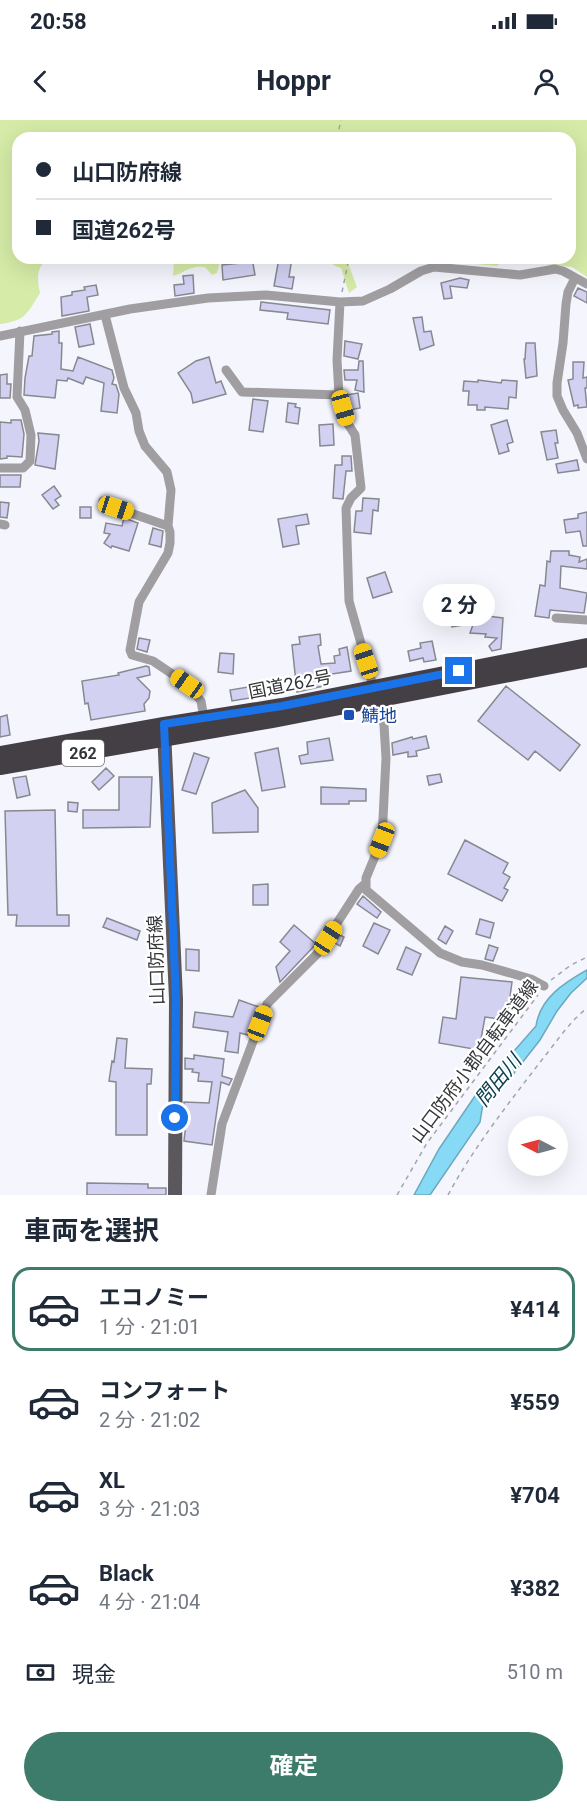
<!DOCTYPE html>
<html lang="ja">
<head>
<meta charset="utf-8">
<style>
  :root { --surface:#fff; --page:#f2f2f3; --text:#1f2937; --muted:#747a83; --line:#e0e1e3; --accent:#3d7c6a }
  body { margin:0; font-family:Roboto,"Noto Sans JP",sans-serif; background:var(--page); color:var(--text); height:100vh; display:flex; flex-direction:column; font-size:22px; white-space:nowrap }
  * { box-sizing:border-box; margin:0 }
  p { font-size:20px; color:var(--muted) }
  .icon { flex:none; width:33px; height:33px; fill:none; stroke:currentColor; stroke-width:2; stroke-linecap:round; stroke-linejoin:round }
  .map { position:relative; height:1075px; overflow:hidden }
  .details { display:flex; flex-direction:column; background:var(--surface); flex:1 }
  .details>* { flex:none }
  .guide { position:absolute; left:12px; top:12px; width:564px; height:132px; border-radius:18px; box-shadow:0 6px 24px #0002; display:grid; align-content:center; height:132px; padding:0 24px; background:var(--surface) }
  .needle { width:39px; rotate:276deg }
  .tools { position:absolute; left:508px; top:996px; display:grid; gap:12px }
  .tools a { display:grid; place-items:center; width:60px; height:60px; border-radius:50%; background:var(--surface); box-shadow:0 6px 24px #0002; font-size:30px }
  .end { position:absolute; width:27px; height:27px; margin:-14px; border:8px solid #1a73e8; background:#fff; box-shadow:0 0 0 3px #fff }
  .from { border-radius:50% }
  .bubble { position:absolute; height:42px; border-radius:21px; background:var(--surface); box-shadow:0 6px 24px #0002; font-size:20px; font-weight:700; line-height:42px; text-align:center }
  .car { position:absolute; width:18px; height:36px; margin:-18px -9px; border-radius:8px; box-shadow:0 0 4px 2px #0007; background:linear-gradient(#f5c518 24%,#345 0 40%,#f5c518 0 76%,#345 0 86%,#f5c518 0) }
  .guide b { display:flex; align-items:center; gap:21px; height:57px; font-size:22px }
  .guide b+b { border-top:2px solid var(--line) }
  .guide i { width:15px; height:15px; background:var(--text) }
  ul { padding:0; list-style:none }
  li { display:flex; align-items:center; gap:18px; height:84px; margin:0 12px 9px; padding:0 12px; border:3px solid transparent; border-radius:18px }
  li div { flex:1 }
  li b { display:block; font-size:22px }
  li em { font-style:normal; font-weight:700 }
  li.current { border-color:var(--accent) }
  li>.icon { width:54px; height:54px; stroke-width:1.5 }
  h2 { padding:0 24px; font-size:27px; line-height:72px }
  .pay { display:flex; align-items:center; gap:15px; height:66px; padding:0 24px; font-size:22px }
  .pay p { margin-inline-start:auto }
  .action { display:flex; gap:12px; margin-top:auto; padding:12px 24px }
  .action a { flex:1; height:69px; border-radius:36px; background:var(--accent); color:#fff; font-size:24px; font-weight:700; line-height:69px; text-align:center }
  .status { display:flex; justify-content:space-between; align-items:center; height:42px; padding:0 30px; background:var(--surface); direction:ltr }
  .status svg { height:16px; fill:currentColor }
  header { display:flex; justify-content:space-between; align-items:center; height:78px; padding:0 24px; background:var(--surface); font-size:27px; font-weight:700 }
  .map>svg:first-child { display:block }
  .green { fill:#d5eba7 }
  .water { fill:#86daf6; stroke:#6da8bd; stroke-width:1.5 }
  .building { fill:#d2d1f2; stroke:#888891; stroke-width:1.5 }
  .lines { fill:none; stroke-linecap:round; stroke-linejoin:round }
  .path { stroke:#a3a4aa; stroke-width:1.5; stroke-dasharray:4.5 4.5; stroke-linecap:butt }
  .street { stroke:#a19ea2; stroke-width:9 }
  .primary { stroke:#5c575d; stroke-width:14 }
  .highway { stroke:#443e45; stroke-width:16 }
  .route { stroke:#1a73e8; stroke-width:8 }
  .transit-dot { fill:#1a4fb4; stroke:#fff; stroke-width:2 }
  .labels { text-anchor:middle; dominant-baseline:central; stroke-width:4.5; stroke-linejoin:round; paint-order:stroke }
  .shield { fill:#fff; stroke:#717274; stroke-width:1.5 }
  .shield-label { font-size:16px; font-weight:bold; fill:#343538 }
  .street-label { font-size:18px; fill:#343538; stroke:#fff }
  .transit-label { font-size:18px; fill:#164399; stroke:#fff; text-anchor:start }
  .water-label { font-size:20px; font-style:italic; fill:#0e414f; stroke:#fff }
</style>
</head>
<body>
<div class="status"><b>20:58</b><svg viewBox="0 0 49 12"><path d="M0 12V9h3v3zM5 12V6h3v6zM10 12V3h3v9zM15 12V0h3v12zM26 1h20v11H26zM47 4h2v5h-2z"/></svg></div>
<header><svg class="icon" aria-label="back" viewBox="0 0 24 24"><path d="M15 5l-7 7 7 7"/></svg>Hoppr<svg class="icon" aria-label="person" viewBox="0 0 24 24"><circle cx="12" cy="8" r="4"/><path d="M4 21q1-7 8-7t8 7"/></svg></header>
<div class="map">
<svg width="587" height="1075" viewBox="0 0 587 1075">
  <rect width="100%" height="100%" fill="#f5f5fd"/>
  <path class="green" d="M0,0h587v157l-15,-10 -26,-3 -1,-6h25v-120h-552v120h30c-12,10 -11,21 -8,35 -13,21 -15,28 -40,31z
    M174,138h52l-6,4 -3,11 -5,2 -7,-8c-15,-2 -19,5 -32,9z
    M332,138h14l11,29 -8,6 -8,-25 -8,-3z
    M451,138h55l-9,8 -41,-4z"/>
  <path class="water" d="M587,850v8l-16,15 -14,18 -17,29 -33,42 -23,16 -4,24 -50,73h-16l25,-46 38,-56 59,-67c4,-28 28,-43 51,-56z"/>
  <path class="building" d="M239,138h13l3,17 -32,5 -1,-15 18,-2z
    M279,138h13l-3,19h5l-2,12 -18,-3z
    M193,155l1,18 -19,3 -1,-11 10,-1 -1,-8z
    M460,158l9,2 -2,8 -17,-2 2,12 -8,1 -3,-16z
    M96,165l2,10 -11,2 2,14 -27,5 -1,-19 11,-2v-3l13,-2 -1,-3z
    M578,168l9,4v11l-13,-7z
    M261,182l69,8 -2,14 -41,-5 1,-6 -28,-3z
    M422,197l2,15 7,-1 3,14 -14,5 -7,-32z
    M90,204l4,20 -15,3 -4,-20z
    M59,211v12h3l-1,26 12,2 5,-14 34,13 2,8 -2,6 4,1 3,9 -2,19 -16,-2 3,-28 -18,-6 -3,7 -15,-6 -1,3 -10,-1 -2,18 -31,-3 1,-17 4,-22h3l2,-20 18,-2v-2z
    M345,221l17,3 -4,15 -14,-3z
    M526,223h9l2,33 -11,2 -2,-19h1z
    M209,237l7,26 5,-2 5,13 -33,9 -2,-10 -13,-20 18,-12z
    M359,241h4l1,31 -9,-2 2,-10h-12l-1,-10h14z
    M573,242h11l-1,16 4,-1v11h-2l2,19 -9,1v-3l-4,1 -6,-26 5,-1z
    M7,254v10h4l-1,14h-10v-23z
    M478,260l23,3 1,-3 15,1 -1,17 -7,-1 -1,12 -23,-2v3h-8v-5h-9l1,-14h-6l1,-10 14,1z
    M358,273l2,15 -10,2 -4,-15z
    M253,279l15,2 -5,31 -14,-2z
    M288,283l8,1 -1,3 5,1 -2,16 -12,-2z
    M11,300h10l3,14 -2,23 -15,-1v2l-7,1v-37l11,1z
    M507,300l6,22 -6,2 2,7 -10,3 -8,-29z
    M333,304l1,21 -14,1 -1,-21z
    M556,310l2,13h-3l3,15 -11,2 -6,-28z
    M38,313l21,2 -4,34 -20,-4 4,-24z
    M342,336h9l1,15h-6l-3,28 -10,-1 2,-33h7z
    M577,340l2,10 -21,3 -2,-9z
    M0,355h21l-1,12h-20z
    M54,366l7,10 -6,4 4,5 -6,4 -11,-14z
    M363,378l16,1 -1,12 -5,-1 -2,24 -17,-2 2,-21h6z
    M0,382l9,1 -2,15 -7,-1z
    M80,387h11v11h-11z
    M587,392v34h-4l-3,-15 -14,2 -2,-13 14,-2v-4z
    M307,394l2,10 -13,2 3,18 -16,3 -5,-28z
    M124,398l14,5 -9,28 -17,-5 -1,2 -7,-5 6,-9 -6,-1 2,-10 16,3z
    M153,408l10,3 -2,16 -12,-3z
    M551,431h18v4l11,2 -1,5 8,-3v10l-26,-3 -1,22 27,5 -3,20 -34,-3 -1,8 -14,-2 5,-31 5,1 2,-25 3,1z
    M385,452l7,20 -19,6 -6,-20z
    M454,469l1,4 13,-2 3,17 -10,1 3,16 -12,2 -5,-26 -3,1 -2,-11z
    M487,496l16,2 -2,31 -9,2 -3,-5 8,-8 -12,-1 1,-3 -16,-1 4,-11 4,-3h8z
    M320,514l1,11 -3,1 3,18 14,-1 -1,-7 6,-1 -1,-6 8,-2 4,24 -26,4 3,10 -31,7 -5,-47 8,-1 -1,-7z
    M139,518l11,2 -3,12 -10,-3z
    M432,521l4,19 -12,2 -1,-4 -13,3 -2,-10 13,-3 -1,-5z
    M220,533l14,1 -1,20 -15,-2z
    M146,546l3,1 1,8 -13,3 13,13 -1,7 -5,6 1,7 -54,9 -3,-17 -3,1 -3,-23 37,-6 -1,-2z
    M506,566l74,59 -20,26 -25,-20 -7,9 -50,-39z
    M248,567l2,11 -18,3 -2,-11z
    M7,595l3,20 -10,2v-20z
    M426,616l3,12 -13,3 1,5 -9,1v-5l-15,3 -1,-12 20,-6 1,2z
    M329,618l4,22 -32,4 -2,-8 9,-2 -1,-12z
    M278,628l7,39 -23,4 -7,-38z
    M194,633l15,5 -13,36 -14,-4z
    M106,648l8,8 -15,14 -7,-8z
    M440,654l2,8 -13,3 -2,-9z
    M26,656l4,19 -13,3 -4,-20z
    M119,657h33l-2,50 -67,1v-18h36z
    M321,667l45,2v12h-17v3h-28z
    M245,670l13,18v24l-45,1 -1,-30z
    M68,682l10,1 -1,9 -9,-1z
    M55,690l2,105h12v11h-53l1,-11h-9l-3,-104z
    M465,720l43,23 -5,10 7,4 -6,11 4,2 -6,11 -54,-27z
    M268,764v21h-15v-20z
    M363,776l18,16 -4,6 -20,-14z
    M107,798l33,13 -3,9 -34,-13z
    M480,799l14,4 -4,15 -14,-4z
    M374,803l16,7 -12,24 -15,-8z
    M294,805l22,19 -36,38 -4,-15 14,-16 -10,-9z
    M445,806l8,5 -7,13 -8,-5z
    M338,814l6,3 -4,9 -7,-4z
    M489,825l9,3 -5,13 -8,-2z
    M406,827l15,7 -9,21 -15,-6z
    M186,829l13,1v21l-13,-1z
    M461,857l51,5 -5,38 -22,-3 -6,33 -40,-7 4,-26 13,2z
    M239,880l20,7 -11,28 -8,-2 -2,20 -13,-2 3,-19 -35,-5 2,-15 38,5z
    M117,918l10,1 -2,29 27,1 -1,15h-4v51h-31v-53l-7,-1 3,-20 2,1z
    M194,935l30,4 -2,17 10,3 -3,6 -8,-3 -9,63 -28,-4 3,-27h-3v-12l25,1 3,-21 -14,-1 1,-8 -7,-1 1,-3h-8v-11l9,1z
    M87,1063l61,1v4h18v7h-79z"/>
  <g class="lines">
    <path class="path" d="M337,18l4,-18
      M342,172l7,-34
      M551,860l20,-15 16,-8
      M397,1075l30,-52 111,-148
      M448,1075c26,-48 60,-91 93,-134 14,-17 28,-39 46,-53"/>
    <path class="street" d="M575,158l-7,14 -2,12 -3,39 -6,40v13l6,14 14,23 10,26
      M340,182l-3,58 2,35 7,26 9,14 6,53 -10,10 -5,10 3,93 35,124 2,33 -4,81 -16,39v12l74,63 22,9 20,3 49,14 13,7
      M105,195l19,73 12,25 3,18 6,15 22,26 4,18 -3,36 2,6v11l-2,10 -29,49 -9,48 2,5 21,6 34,23 14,17 3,18
      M0,216l130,-27 78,-11 58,-3 74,7 23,-1 27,-12 31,-18 13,-4 86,8 35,-6 8,2 24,13
      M226,250l16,22 97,3
      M0,348h23l7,-7 1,-26 -6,-25 -8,-13 3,-66
      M103,381l13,7 52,18
      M0,404l5,1
      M556,498l31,2
      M211,1075l11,-71 45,-120 50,-50 42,-65 6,-5"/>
    <path class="primary" d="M164,610l12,269 -1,196"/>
    <path class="highway" d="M0,634l164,-29 118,-19 305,-60
      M0,647l272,-47 315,-61"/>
  </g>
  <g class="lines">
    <path class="route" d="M175,998l1,-119 -12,-275 118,-18 177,-35"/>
  </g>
  <rect class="transit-dot" x="343" y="589" width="12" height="12" rx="3"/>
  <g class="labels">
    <rect class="shield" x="62" y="620" width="42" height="26" rx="4.5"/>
    <g class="shield-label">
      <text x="83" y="633">262</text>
    </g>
    <g class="street-label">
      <text transform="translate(290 564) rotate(-11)">国道262号</text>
      <text transform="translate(156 840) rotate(-92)">山口防府線</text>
      <text transform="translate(474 941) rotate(-53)">山口防府小郡自転車道線</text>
    </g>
    <g class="transit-label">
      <text x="361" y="595">鯖地</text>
    </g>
    <g class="water-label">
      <text transform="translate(498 960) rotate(-51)">問田川</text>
    </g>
  </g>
</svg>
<div class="tools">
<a><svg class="needle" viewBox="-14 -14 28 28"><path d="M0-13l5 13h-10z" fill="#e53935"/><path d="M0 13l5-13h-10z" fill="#747a83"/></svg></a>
</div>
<i class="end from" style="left:175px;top:998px"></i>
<i class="end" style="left:459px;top:551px"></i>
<div class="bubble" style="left:423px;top:464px;width:72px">2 分</div>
<i class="car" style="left:343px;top:288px;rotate:164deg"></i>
<i class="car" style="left:116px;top:388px;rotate:108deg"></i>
<i class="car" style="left:366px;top:541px;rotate:342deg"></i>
<i class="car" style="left:187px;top:564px;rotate:305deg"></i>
<i class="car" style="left:382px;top:720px;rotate:201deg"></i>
<i class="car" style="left:328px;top:818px;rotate:33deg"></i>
<i class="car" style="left:260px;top:903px;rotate:21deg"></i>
<div class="guide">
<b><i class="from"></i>山口防府線</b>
<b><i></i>国道262号</b>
</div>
</div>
<section class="details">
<h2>車両を選択</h2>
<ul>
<li class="current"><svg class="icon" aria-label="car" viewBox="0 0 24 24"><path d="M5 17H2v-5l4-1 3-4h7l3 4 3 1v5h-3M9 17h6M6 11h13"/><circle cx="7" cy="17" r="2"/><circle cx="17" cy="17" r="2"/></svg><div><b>エコノミー</b><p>1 分 · 21:01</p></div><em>¥414</em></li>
<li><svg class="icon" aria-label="car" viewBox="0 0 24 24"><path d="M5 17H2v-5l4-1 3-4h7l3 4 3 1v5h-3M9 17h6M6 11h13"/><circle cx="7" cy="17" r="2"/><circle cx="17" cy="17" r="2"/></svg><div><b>コンフォート</b><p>2 分 · 21:02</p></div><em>¥559</em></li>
<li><svg class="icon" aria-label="car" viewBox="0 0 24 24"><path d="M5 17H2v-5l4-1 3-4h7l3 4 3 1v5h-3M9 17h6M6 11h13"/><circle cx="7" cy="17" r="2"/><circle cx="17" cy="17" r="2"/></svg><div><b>XL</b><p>3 分 · 21:03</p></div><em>¥704</em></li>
<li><svg class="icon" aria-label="car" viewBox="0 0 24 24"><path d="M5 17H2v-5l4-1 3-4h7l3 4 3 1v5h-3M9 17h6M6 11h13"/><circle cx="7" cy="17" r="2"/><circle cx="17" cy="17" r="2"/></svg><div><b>Black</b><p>4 分 · 21:04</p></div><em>¥382</em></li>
</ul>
<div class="pay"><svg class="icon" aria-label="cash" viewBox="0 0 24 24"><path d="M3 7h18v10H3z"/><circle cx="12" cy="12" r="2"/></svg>現金<p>510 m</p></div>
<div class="action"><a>確定</a></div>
</section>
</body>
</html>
